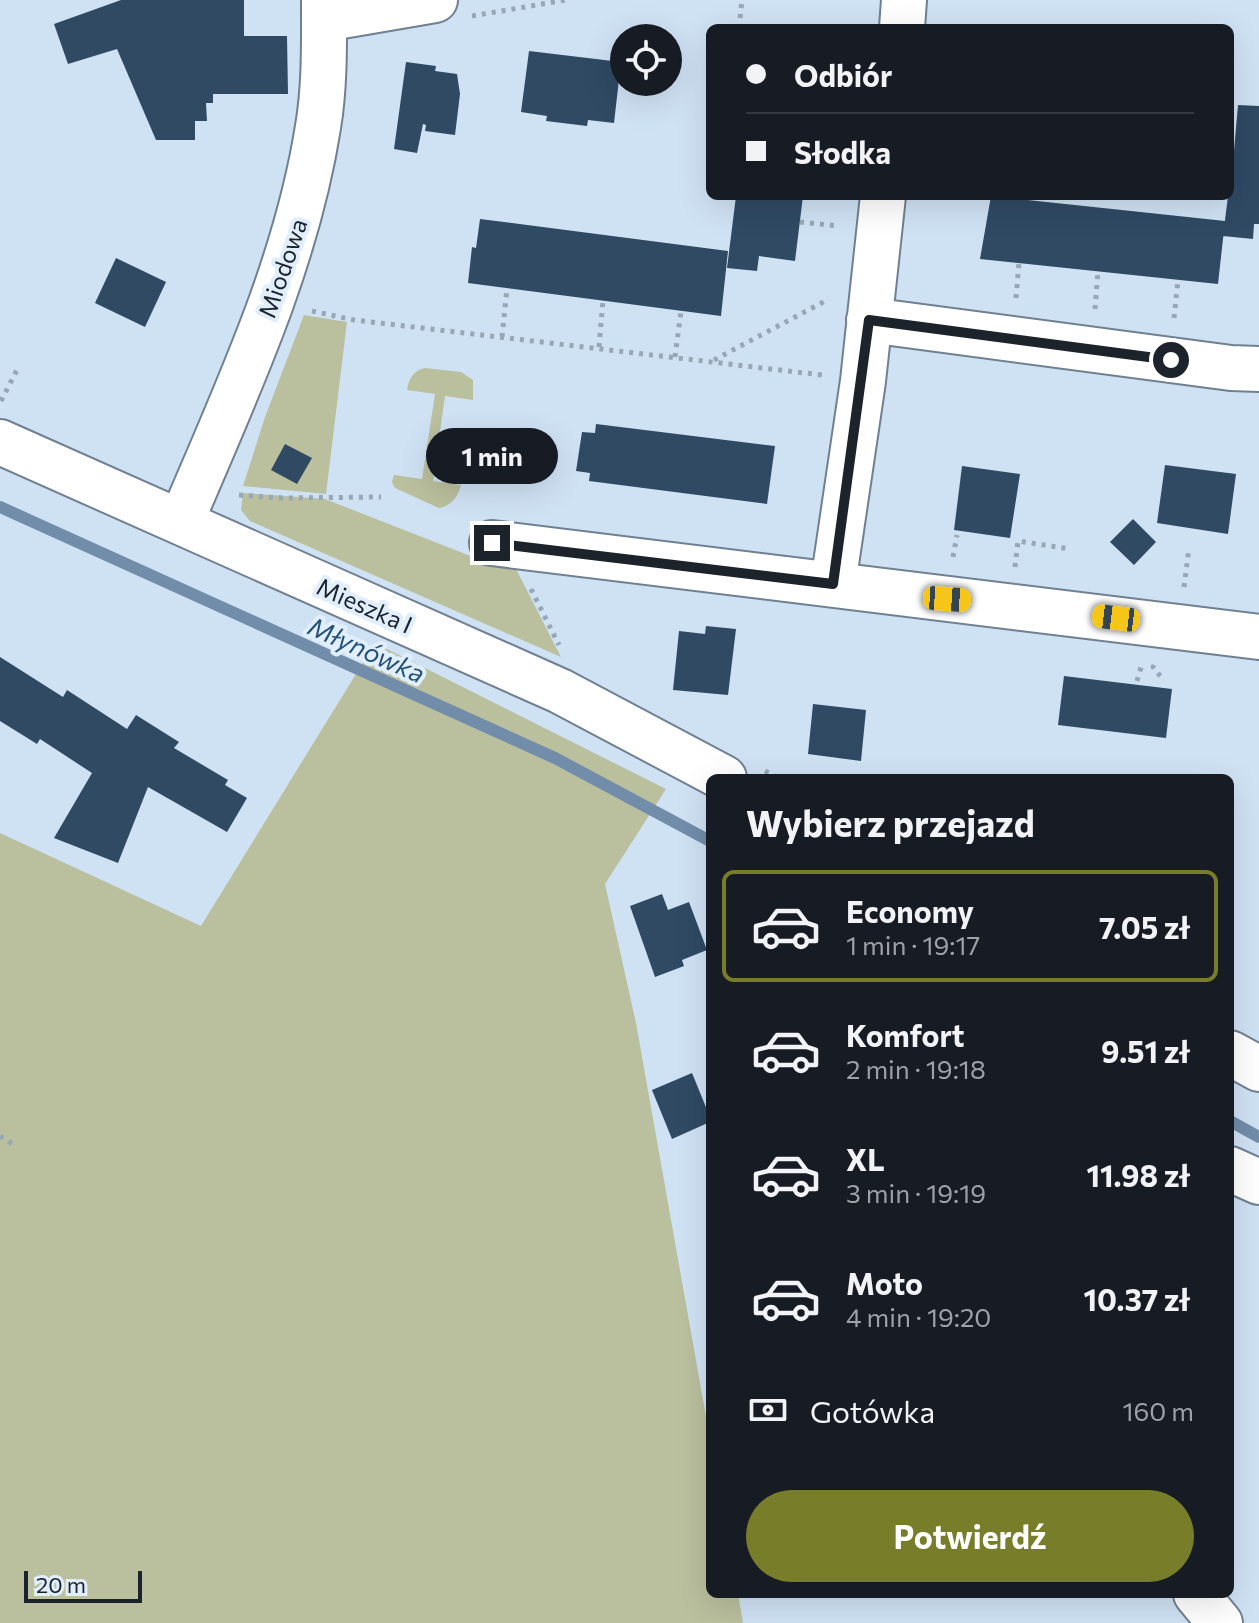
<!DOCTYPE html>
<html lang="pl">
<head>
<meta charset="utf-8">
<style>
  :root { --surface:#171b24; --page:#20242c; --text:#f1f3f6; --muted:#9ea1a6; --line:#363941; --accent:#777d28 }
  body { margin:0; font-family:Commissioner,sans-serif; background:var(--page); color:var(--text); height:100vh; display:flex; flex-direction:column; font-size:30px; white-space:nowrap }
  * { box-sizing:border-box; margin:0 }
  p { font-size:26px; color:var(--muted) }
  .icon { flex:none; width:44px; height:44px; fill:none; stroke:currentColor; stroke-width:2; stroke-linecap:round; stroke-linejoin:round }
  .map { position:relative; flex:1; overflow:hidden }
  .panel { position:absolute; left:706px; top:774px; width:528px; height:824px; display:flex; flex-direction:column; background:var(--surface); border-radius:12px; box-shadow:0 8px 32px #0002 }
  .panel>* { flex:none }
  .banner { position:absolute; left:706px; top:24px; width:528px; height:176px; border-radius:12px; box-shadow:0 8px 32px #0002; display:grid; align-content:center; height:176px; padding:0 40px; background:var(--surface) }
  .tools { position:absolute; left:610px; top:24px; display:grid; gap:16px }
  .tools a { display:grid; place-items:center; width:72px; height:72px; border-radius:50%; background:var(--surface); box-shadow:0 8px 32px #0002; font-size:40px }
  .scale { position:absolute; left:24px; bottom:20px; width:118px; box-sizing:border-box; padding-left:8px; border:4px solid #1c232a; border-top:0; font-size:22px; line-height:28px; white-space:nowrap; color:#1c232a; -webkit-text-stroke:6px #e0eefd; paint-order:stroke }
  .end { position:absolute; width:36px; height:36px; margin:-18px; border:10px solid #1c232a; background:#fff; box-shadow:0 0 0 4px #fff }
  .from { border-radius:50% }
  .bubble { position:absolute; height:56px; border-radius:28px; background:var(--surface); box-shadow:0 8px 32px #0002; font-size:26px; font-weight:700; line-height:56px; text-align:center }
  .car { position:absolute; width:24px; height:48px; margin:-24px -12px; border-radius:10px; box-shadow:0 0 6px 2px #0007; background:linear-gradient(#f5c518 24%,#345 0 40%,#f5c518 0 76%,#345 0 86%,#f5c518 0) }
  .banner b { display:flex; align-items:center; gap:28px; height:76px; font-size:30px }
  .banner b+b { border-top:2px solid var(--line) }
  .banner i { width:20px; height:20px; background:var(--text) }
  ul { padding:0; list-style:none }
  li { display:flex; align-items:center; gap:24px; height:112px; margin:0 16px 12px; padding:0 24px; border:4px solid transparent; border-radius:12px }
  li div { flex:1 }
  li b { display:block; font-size:30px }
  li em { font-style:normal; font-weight:700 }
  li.selected { border-color:var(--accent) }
  li>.icon { width:72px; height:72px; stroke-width:1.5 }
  h2 { padding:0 40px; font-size:36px; line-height:96px }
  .pay { display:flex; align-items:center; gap:20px; height:88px; padding:0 40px; font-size:30px }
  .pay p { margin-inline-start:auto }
  .action { display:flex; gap:16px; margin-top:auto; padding:16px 40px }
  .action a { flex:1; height:92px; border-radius:48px; background:var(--accent); color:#fff; font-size:32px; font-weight:700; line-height:92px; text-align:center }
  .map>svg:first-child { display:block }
  .green { fill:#babf9e }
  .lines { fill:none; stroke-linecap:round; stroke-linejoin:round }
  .stream { stroke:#718daa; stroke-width:12 }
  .building { fill:#304a64 }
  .minor-casing { stroke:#708091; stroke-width:48 }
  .path { stroke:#97a7b5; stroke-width:5; stroke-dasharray:4 6; stroke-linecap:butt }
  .minor { stroke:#fff; stroke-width:44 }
  .route { stroke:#1c232a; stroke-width:10 }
  .labels { text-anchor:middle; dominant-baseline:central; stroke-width:8; stroke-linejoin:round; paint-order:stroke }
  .street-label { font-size:24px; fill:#1c232a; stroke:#e0eefd }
  .water-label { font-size:26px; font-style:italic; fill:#24517a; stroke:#e0eefd }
</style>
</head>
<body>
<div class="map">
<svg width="1259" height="1623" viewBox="0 0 1259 1623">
  <rect width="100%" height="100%" fill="#cfe2f4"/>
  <path class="green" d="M304,315l43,7 -21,172 -83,-8 22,-69z
    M425,368l36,4 12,8v20l-28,-4 -12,85 28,4c-3,12 -10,21 -22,23l-44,-20 -3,-6 2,-7 28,4 13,-85 -28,-4c2,-12 6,-19 18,-22z
    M243,493l82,6 166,65 22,-1 48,94 -311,-136 -9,-11z
    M375,643l291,146 -61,95 31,139 74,416v155h28l5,29h-743v-790l201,93z"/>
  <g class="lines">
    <path class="stream" d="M0,507l555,251 155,83
      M1230,1121l29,16"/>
  </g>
  <path class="building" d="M121,0h123v36h43l1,58h-75v9h-7l1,18h-12v19h-39l-39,-91 -49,15 -14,-40z
    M529,51l92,11 -7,61 -26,-3 -1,6 -41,-5 1,-5 -26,-4z
    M406,62l30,4 -1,5 22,3 3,20 -5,41 -30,-4 1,-6 -3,-1 -6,29 -23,-4z
    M1238,105l21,1v118h-5l-1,15 -30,-3 5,-40h2z
    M736,196h67l-8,65 -36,-5 -2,15 -30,-3z
    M991,196l234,25 -7,63 -238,-25z
    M480,219l248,32 -7,65 -253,-33 4,-36 4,1z
    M116,258l50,24 -21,45 -50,-24z
    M596,424l179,22 -8,58 -178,-23 1,-8 -14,-2 6,-39 13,1z
    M285,444l27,14 -15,26 -26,-14z
    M1165,465l71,9 -8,60 -71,-11z
    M962,466l58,8 -10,64 -56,-8z
    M1133,519l23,23 -22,23 -24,-23z
    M706,626l30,3 -8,66 -55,-5 6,-59 26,3z
    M0,657l63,40 4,-7 60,39 9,-14 43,27 -5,6 54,32 -3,5 22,13 -20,34 -79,-45 -30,76 -64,-25 38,-65 -52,-34 -3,5 -37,-23z
    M1064,676l108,13 -6,49 -108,-13z
    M813,704l53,6 -5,51 -53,-7z
    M662,894l6,16 21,-8 18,48 -25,10 2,6 -29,11 -25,-71z
    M692,1073l18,44v5l-38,17 -20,-49z"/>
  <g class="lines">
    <g class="minor-casing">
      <path id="minor" d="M324,19l111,-19
        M902,28l2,-28
        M869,320l362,48 28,1
        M0,442l560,249 164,87
        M181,522c54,-128 115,-256 137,-395 7,-41 6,-86 6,-127
        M492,543l767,94
        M833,584l30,-203 20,-185
        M1230,1053l29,16
        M1230,1169l29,13
        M1196,1594l24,29"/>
    </g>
    <path class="path" d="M472,16l94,-16
      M739,28l3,-28
      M800,222l39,4
      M1016,298l3,-35
      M1095,309l3,-38
      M312,311l42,9 468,55
      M1174,318l4,-38
      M502,337l5,-49
      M599,347l4,-47
      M675,357l6,-46
      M714,360l115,-61
      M1,401l18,-35
      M239,495l42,3 100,-1
      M953,557l4,-22
      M1015,567l3,-26 52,8
      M1184,587l5,-39
      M531,589l28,56
      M1154,665l-1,2 8,10
      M1137,681l5,-17
      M765,771l13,7
      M0,1136l14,9"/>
    <use href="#minor" class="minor"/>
  </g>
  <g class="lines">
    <path class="route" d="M492,543l341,41 36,-264 302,40"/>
  </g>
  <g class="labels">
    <g class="street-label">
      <text transform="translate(282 268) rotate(-71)">Miodowa</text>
      <text transform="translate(365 605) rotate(24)">Mieszka I</text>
    </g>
    <g class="water-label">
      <text transform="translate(367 649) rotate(24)">Młynówka</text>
    </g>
  </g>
</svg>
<div class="tools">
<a><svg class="icon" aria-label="locate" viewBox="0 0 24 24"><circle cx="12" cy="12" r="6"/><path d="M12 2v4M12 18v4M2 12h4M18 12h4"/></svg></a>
</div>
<div class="scale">20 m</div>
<i class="end from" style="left:1171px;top:360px"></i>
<i class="end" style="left:492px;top:543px"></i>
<div class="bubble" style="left:426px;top:428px;width:132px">1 min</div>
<i class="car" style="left:947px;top:599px;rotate:94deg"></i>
<i class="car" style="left:1116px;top:618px;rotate:277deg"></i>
<div class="banner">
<b><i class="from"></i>Odbiór</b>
<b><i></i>Słodka</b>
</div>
<section class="panel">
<h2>Wybierz przejazd</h2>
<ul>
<li class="selected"><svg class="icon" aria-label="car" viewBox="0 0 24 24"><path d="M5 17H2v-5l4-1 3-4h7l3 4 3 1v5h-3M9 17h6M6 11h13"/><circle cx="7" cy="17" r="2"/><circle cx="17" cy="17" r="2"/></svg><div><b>Economy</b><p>1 min · 19:17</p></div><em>7.05 zł</em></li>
<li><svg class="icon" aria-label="car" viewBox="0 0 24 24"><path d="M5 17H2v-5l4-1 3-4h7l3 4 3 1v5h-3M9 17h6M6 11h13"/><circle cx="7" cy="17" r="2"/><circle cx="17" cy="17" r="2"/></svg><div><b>Komfort</b><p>2 min · 19:18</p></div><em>9.51 zł</em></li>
<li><svg class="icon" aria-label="car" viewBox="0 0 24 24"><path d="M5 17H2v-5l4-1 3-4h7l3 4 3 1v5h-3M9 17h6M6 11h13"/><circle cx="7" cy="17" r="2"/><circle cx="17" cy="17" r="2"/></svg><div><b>XL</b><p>3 min · 19:19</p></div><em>11.98 zł</em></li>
<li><svg class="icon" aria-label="car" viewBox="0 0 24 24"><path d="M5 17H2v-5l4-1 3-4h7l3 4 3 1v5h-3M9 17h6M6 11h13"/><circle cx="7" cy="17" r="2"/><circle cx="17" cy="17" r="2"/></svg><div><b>Moto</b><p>4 min · 19:20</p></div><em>10.37 zł</em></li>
</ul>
<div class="pay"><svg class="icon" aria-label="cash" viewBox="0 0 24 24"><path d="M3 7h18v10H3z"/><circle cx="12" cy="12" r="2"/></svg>Gotówka<p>160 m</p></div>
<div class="action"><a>Potwierdź</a></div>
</section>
</div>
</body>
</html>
